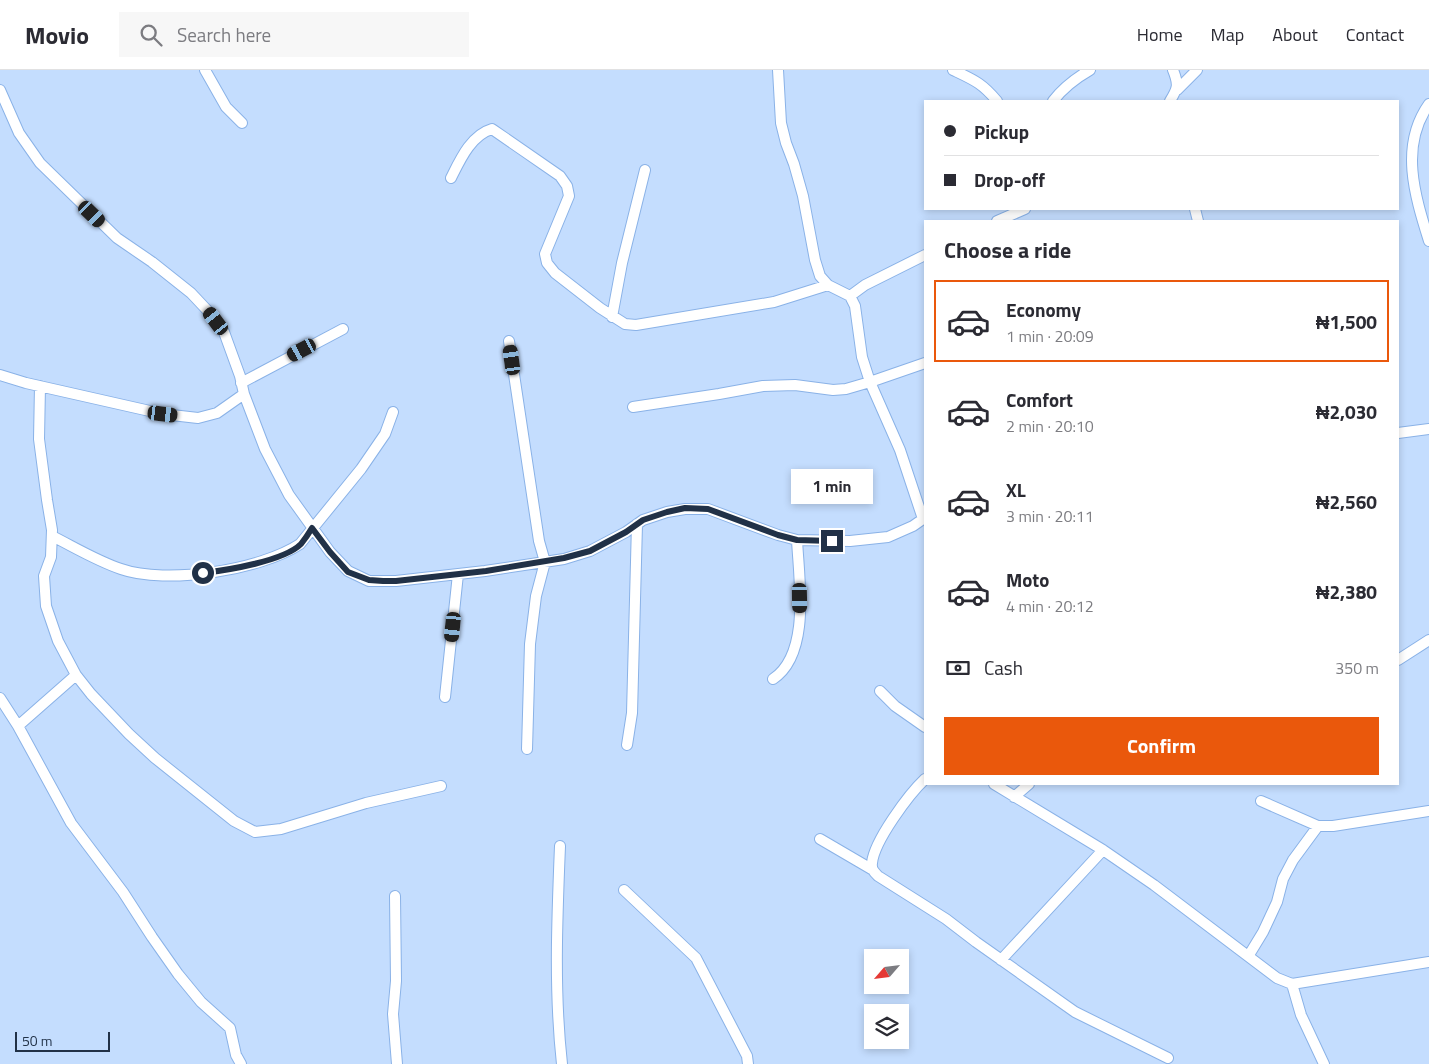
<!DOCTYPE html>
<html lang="en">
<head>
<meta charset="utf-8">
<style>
  :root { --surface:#fff; --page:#f7f7f7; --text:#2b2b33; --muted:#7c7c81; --line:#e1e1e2; --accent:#ea580c }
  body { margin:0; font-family:"Titillium Web",sans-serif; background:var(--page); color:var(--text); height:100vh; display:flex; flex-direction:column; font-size:19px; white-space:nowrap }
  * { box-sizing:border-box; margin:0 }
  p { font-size:16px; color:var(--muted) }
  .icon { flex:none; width:28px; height:28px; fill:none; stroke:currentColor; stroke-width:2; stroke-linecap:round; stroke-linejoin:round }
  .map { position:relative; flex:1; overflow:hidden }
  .side { position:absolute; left:924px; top:150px; width:475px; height:565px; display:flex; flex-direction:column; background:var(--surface); border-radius:0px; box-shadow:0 2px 8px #0003 }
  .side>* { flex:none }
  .guide { position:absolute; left:924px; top:30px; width:475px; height:110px; border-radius:0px; box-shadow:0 2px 8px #0003; display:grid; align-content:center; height:110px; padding:0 20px; background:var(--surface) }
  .needle { width:32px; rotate:242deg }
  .fabs { position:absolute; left:864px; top:879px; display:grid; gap:10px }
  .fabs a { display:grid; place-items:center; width:45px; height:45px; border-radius:0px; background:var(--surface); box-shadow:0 2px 8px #0003; font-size:25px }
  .scale { position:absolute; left:15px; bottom:12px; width:95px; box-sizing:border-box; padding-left:5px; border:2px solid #213147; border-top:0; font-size:14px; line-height:18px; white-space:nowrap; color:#213147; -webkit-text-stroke:4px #c4ddfe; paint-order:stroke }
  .end { position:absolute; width:22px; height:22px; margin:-11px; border:6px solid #213147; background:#fff; box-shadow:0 0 0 2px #fff }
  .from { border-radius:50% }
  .bubble { position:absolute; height:35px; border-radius:0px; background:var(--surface); box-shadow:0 2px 8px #0003; font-size:16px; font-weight:700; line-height:35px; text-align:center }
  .car { position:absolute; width:15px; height:30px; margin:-15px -8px; border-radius:6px; box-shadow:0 0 4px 1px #0007; background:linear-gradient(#222 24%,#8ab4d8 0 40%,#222 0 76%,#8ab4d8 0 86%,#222 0) }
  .guide b { display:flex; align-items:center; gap:18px; height:48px; font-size:19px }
  .guide b+b { border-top:1px solid var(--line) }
  .guide i { width:12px; height:12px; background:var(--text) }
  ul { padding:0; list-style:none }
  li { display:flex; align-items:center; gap:15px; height:82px; margin:0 10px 8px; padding:0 10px; border:2px solid transparent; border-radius:0px }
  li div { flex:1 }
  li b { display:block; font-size:19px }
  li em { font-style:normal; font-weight:700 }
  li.on { border-color:var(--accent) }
  li>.icon { width:45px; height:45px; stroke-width:1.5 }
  h2 { padding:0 20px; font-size:22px; line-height:60px }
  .pay { display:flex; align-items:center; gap:12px; height:55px; padding:0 20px; font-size:19px }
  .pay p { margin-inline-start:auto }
  .action { display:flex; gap:10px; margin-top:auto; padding:10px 20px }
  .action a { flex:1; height:58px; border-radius:0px; background:var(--accent); color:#fff; font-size:20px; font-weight:700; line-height:58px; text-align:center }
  header { display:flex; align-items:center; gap:30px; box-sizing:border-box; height:70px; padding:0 25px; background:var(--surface); border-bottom:1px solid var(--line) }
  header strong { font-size:24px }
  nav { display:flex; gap:28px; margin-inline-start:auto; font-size:18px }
  .search { width:350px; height:45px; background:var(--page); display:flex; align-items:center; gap:12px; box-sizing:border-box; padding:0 18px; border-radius:0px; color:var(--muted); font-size:19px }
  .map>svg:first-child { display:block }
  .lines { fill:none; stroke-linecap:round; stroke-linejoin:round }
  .street-casing { stroke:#8ab2e7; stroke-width:12 }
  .street { stroke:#fff; stroke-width:10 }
  .route { stroke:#213147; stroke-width:6 }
</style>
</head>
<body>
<header>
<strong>Movio</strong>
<div class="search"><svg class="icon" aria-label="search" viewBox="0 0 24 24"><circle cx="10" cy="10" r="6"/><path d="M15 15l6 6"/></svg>Search here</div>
<nav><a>Home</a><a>Map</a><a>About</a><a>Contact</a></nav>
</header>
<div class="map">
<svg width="1429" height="994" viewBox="0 0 1429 994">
  <rect width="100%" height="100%" fill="#c4ddfe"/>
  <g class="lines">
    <g class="street-casing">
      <path id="street" d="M205,0l21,37 16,16
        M778,0l3,53 5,20 8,21 9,32 12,64 5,16 8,9 22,11 5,10 7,51 8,25 30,68 23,69
        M953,0c21,10 29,13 44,31
        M0,20l19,43 21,30 77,75 35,24 39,31 16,17 17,22 16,44 4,18 21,55 24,46 41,57 18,19 21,10h27l89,-10 79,-12 26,-8 36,-19 17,-12 24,-8 18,-3h23l70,26 19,5 53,1 38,-4 25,-11 10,-7
        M1177,20l20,-20
        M1053,31c10,-13 23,-23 37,-31
        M1170,31c8,-13 9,-16 3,-31
        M1429,34c-30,42 -14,92 0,137
        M451,108c9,-18 20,-43 41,-49l68,47 7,10 2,10 -24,58 2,9 8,10 45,35 25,16 11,1 138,-23 54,-17
        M1195,139l3,12
        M997,151l28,-12
        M850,226l15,-11 60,-30
        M612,247l10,-54 23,-93
        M509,271l30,200 6,21 -9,34 -6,48 -3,105
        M0,305l26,8 137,31 35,4 19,-5 27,-19
        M241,313l102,-54
        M40,316l-1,53 8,61 5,30 -1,27 -7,19 2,30 12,35 18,34 15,19 38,40 26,24 79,63 21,11 26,-3 85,-26 75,-17
        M633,337l86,-13 44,-8 32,-1 38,5 13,-1 24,-7 55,-19
        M1398,363l31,-4
        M52,466c22,11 45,25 69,33 45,16 140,1 179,-25l61,-75 24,-35 8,-22
        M1398,590l31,-20
        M773,609c38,-25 26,-99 24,-139
        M880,621l15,15 30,21
        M445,627l13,-123
        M0,628l18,28 53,97 52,69 29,45 26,37 23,28 29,26 6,27 5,9
        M18,656l58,-51
        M627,675l5,-32 5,-189
        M925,709c-16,15 -51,62 -53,84 -1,6 2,9 6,13l68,43 30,23 99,70 93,46
        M994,714l109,66 51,35 123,93 15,6 137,-22
        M1014,727l15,-13
        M1261,731l57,25h15l96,-15
        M820,769l53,31
        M560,776c-3,73 -6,146 2,218
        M624,820l72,68 51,98 1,8
        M395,826l1,85 -3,33 4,50
        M1249,885l14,-23 14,-30 6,-23 10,-19 25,-34
        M1001,890l102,-110
        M1292,914l9,31 23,49"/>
    </g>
    <use href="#street" class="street"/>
  </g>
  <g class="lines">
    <path class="route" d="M203,503c25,-3 81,-12 98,-29 4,-5 8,-11 11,-16l18,24 18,20 21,8 14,1h13l90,-10 78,-13 26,-7 36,-19 17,-12 24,-8 18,-4 23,1 70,26 19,5 35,1"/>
  </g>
</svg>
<div class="fabs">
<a><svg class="needle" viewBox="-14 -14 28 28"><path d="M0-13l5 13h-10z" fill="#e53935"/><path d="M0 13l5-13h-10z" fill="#7c7c81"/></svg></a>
<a><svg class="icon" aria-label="layers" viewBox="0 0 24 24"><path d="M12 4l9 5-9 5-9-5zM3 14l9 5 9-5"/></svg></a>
</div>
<div class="scale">50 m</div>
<i class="end from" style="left:203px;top:503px"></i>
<i class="end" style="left:832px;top:471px"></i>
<div class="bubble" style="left:791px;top:399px;width:82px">1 min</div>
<i class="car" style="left:92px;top:144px;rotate:134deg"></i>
<i class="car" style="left:216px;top:251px;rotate:323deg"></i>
<i class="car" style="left:302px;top:280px;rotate:242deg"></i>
<i class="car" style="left:512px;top:290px;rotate:352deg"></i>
<i class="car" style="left:163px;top:344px;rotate:97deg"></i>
<i class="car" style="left:800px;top:528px;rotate:179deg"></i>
<i class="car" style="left:453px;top:557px;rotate:186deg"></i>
<div class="guide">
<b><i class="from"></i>Pickup</b>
<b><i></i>Drop-off</b>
</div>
<section class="side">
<h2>Choose a ride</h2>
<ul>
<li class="on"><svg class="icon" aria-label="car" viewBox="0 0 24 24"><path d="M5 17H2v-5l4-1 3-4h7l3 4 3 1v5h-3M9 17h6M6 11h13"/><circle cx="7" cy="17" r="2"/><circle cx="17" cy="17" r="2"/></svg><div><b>Economy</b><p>1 min · 20:09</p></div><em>₦1,500</em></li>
<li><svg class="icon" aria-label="car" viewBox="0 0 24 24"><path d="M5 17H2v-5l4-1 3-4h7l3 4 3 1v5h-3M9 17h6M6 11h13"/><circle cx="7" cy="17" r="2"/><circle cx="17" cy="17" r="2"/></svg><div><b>Comfort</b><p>2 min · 20:10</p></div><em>₦2,030</em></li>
<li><svg class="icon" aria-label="car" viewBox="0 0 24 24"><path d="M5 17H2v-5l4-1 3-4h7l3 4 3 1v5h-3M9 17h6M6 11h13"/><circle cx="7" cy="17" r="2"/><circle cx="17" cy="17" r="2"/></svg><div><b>XL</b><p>3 min · 20:11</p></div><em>₦2,560</em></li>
<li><svg class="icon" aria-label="car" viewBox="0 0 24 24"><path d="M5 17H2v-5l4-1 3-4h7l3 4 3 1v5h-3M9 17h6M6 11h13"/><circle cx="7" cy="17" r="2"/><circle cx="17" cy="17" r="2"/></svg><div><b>Moto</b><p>4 min · 20:12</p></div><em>₦2,380</em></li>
</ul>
<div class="pay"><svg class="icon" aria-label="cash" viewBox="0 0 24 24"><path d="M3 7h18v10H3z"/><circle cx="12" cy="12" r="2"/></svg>Cash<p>350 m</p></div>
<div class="action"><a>Confirm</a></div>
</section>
</div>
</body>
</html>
